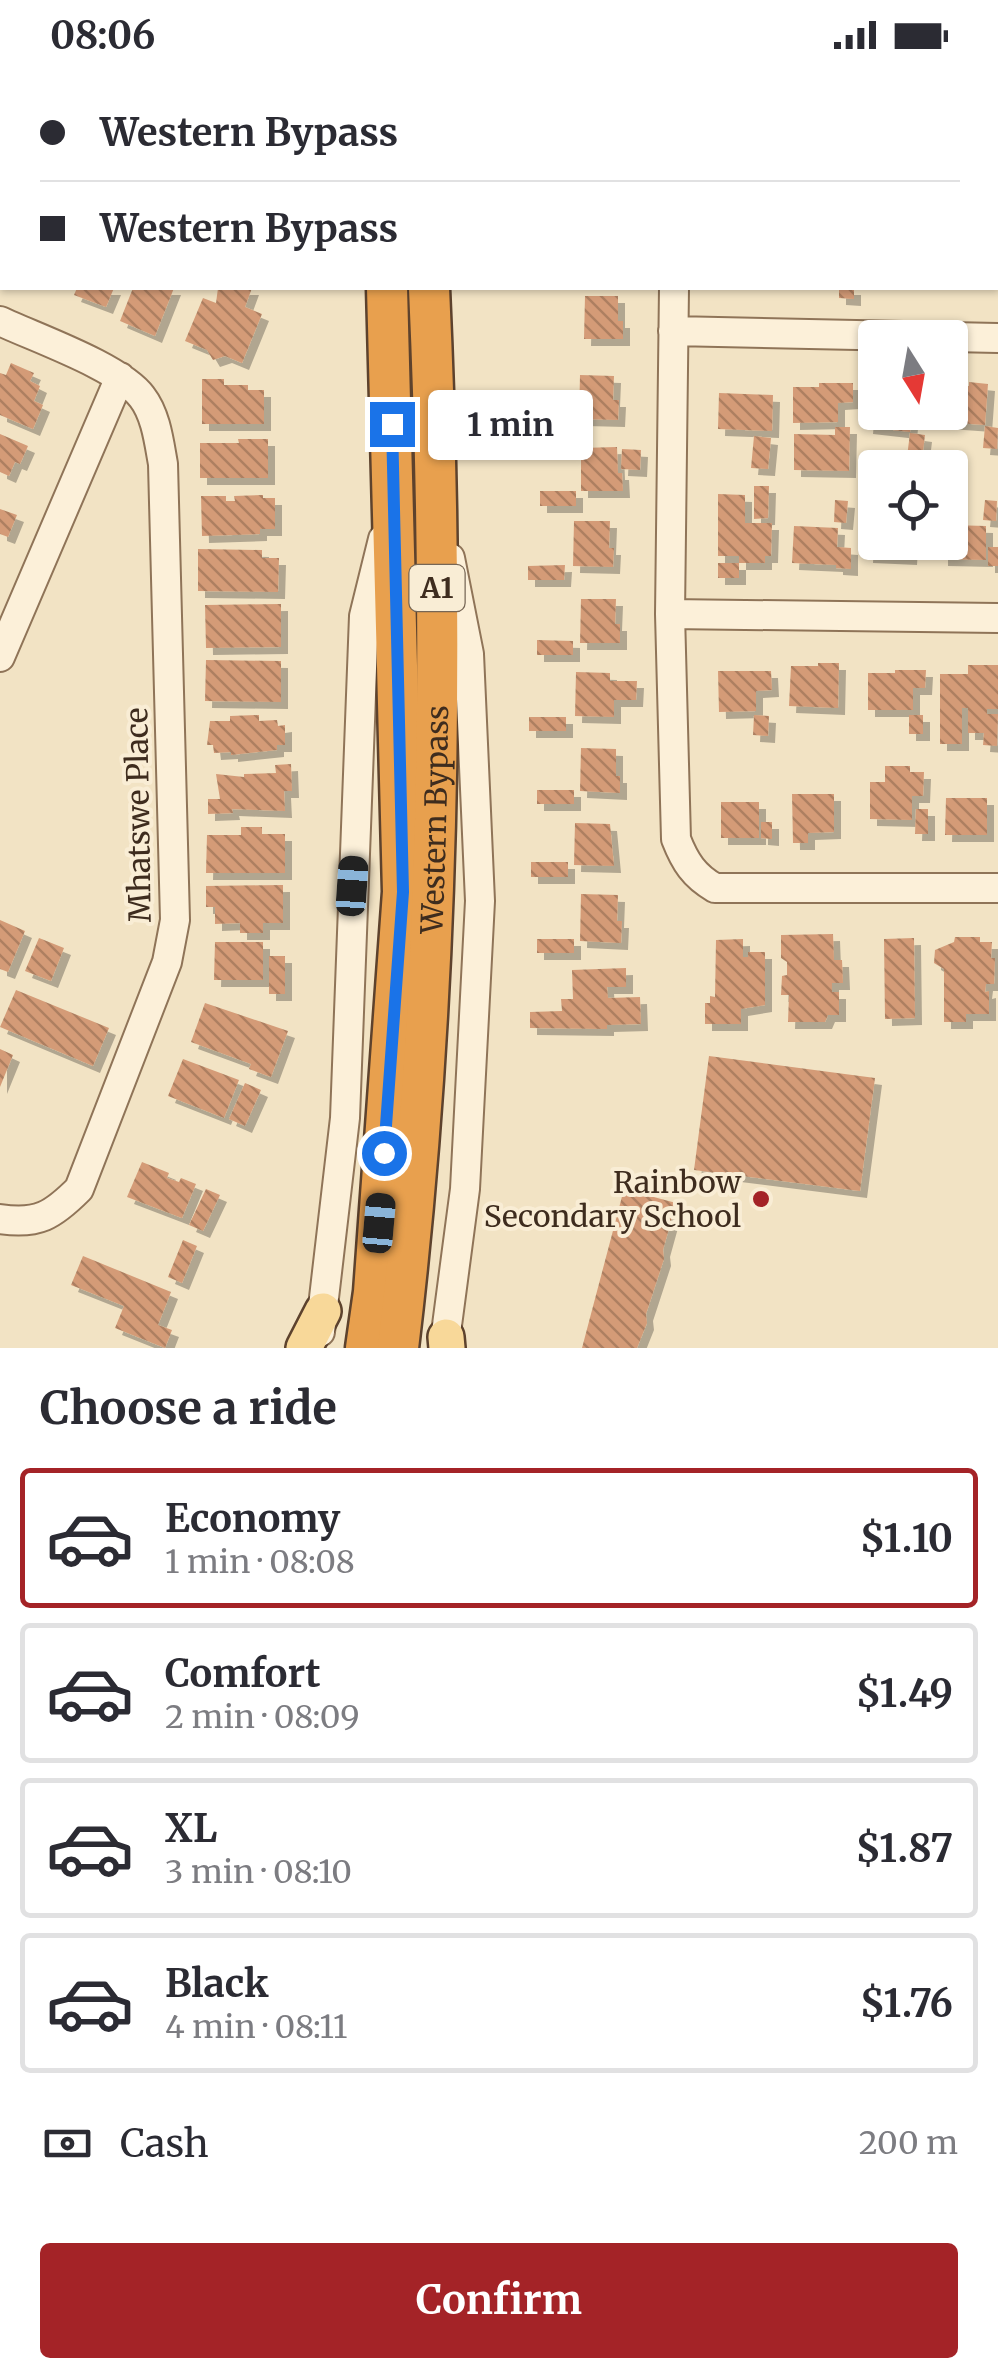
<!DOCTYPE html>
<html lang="en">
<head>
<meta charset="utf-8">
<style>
  :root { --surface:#fff; --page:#f7f7f7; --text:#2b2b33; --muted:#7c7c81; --line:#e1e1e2; --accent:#a42327 }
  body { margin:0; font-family:Merriweather,serif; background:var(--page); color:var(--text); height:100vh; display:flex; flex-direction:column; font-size:38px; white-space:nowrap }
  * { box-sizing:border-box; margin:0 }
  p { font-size:32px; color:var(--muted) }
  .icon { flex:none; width:55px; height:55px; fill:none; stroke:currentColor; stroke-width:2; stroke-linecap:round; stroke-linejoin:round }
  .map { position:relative; height:1278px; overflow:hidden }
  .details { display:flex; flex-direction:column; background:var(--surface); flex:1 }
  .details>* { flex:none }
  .banner { position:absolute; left:0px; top:0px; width:1000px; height:220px; box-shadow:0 2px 8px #0004; display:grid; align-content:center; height:220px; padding:0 40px; background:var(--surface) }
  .needle { width:65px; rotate:169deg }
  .buttons { position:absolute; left:858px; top:250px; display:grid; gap:20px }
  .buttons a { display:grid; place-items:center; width:110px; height:110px; border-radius:10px; background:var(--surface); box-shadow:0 2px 8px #0004; font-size:50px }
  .end { position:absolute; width:45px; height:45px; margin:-22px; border:12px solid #1a73e8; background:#fff; box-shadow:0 0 0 5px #fff }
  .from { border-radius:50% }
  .bubble { position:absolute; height:70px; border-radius:10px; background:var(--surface); box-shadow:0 2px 8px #0004; font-size:32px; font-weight:700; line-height:70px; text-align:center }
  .car { position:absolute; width:30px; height:60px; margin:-30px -15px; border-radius:12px; box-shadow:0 0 8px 2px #0007; background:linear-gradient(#222 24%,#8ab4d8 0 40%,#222 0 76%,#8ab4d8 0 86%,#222 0) }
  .banner b { display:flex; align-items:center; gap:35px; height:95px; font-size:38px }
  .banner b+b { border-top:2px solid var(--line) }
  .banner i { width:25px; height:25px; background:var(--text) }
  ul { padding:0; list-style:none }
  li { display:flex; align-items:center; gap:30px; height:140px; margin:0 20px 15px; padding:0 20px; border:5px solid var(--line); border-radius:10px }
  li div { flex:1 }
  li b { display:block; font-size:38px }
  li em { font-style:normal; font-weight:700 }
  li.active { border-color:var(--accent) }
  li>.icon { width:90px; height:90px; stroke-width:1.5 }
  h2 { padding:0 40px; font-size:45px; line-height:120px }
  .pay { display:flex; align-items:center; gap:25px; height:110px; padding:0 40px; font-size:38px }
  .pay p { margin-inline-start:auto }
  .button { display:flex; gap:20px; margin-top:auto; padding:20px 40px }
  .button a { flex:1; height:115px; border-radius:10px; background:var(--accent); color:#fff; font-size:40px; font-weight:700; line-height:115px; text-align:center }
  .status { display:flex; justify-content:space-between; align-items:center; height:70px; padding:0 50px; background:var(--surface); direction:ltr }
  .status svg { height:28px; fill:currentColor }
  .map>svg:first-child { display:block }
  .building { fill:url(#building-back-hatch); filter:url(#shadow) }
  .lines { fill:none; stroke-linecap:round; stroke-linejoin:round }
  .minor-casing { stroke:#8f7458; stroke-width:32 }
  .major-casing { stroke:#5d422d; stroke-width:40 }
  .highway-casing { stroke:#5d422d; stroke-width:45 }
  .minor { stroke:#fcf0d9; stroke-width:28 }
  .major { stroke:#f8d899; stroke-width:35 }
  .highway { stroke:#e8a04e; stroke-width:40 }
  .route { stroke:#1a73e8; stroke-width:12 }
  .poi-dot { fill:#a42327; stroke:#f9edd5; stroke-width:4 }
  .labels { text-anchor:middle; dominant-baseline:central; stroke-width:8; stroke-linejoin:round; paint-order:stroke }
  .shield { fill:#f9edd5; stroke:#766655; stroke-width:2.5 }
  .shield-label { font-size:28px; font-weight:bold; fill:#3e2c1e }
  .street-label { font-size:30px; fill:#3e2c1e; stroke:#f9edd5 }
  .poi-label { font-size:30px; fill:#3e2c1e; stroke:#f9edd5; text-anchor:end }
</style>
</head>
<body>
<div class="status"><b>08:06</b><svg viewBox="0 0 49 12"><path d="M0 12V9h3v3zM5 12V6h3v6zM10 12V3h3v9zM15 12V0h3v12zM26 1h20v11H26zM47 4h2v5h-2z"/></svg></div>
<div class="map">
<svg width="998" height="1278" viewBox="0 0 998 1278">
  <defs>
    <pattern id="building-back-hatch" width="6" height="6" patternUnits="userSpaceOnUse" patternTransform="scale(2.5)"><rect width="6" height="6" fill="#d49b77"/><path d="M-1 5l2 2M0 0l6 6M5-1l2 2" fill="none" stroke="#ad7f61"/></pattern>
    <filter id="shadow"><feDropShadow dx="7" dy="7" stdDeviation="0" flood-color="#0004"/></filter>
  </defs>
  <rect width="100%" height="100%" fill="#f2e3c4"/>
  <path class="building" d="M77,218h37l-8,19 -32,-12z
    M133,218h41l-19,48 -35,-15z
    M218,218h34l-7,19 17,7 -20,49 -17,-7 -12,4 -6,-10 -22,-9 18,-43 13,5z
    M839,218h15v11l-15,-1z
    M585,226h33v25h5v18h-39z
    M11,293l23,10 -4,8 10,5 -6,15 9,4 -10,24 -33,-14v-42l6,2z
    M580,305l34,1 -1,24h6l-1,20 -39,-1z
    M202,309h22v6h24v5h16v34h-62z
    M969,312l19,2 -3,41 -42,-3v-10h7v-28l19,2z
    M819,313h34v19l-15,1v19l-45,1v-36h26z
    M869,322h6v20h37l-2,20 -44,-5z
    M719,323l54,2 -1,36 -54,-2z
    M533,349h37v14h-37z
    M985,356l13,2 -1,21 -14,-1z
    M835,357h15l-1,44 -55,-1v-36l41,1z
    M910,363l15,2 -3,24 -15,-2z
    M0,364l28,12 -8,18 -5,-2 -6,14 -9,-4z
    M754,366l17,2 -3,31 -17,-1z
    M238,369h30v39h-68v-35h39z
    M617,377l1,26h4l1,18h-42v-43z
    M622,379l19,1 -1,20 -19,-1z
    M754,416h15l-1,32 -14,1z
    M540,421h36v15h-36z
    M718,424l27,1v28h27l-1,33h-6v7h-26v-7h-21z
    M263,425v3h12v31h-15v5l-58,2 -1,-40h25v5h9l-1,-5z
    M835,430l13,1 -2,22 -12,-1z
    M985,430l12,1 -1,20 -13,-1z
    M0,439l17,6 -9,22 -8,-3z
    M868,447h7v25h36l-1,16 -44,-2z
    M574,451h36l-1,27h5l-1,19 -40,-1z
    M950,455l36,1v34l-45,-1v-17h9z
    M794,456l44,2 -1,19 14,1v21l-15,-1v-3l-44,-2z
    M988,477h10v19h-10z
    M198,479l64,1v8h17l-1,34 -80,-1z
    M718,493h21v15h-21z
    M565,495l-1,15h-36v-14z
    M581,529h35l-1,25h5v19h-40z
    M281,534v43l-75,1 -1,-43z
    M537,570l36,1v14h-36z
    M206,590l75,1v41l-76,-1z
    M818,593h21l-1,45 -49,-2 2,-40h27z
    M968,595h30v44h-11v5h11l-1,32 -14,-1 1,-12h-16v-25h-6v36h-22v-70h28z
    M895,600h31l-1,18h-12v22h-45v-37h27z
    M718,601h53l1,19 -16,1v20l-37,1z
    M576,602l34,1v8h27l-1,19h-22v17l-39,-1z
    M259,645v6l18,-1 1,6 7,-1v20h-8v5l-46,5v-3l-17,1 -1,-8h-6l3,-24h20v-5z
    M754,645l15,1 -1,20 -15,-1z
    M909,645h14v19h-14z
    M529,647h37v14h-37z
    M581,678l35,1v27h4v17l-40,-2z
    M291,694l1,27h-8l1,20 -53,-2 1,4 -25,1v-15h12l-4,-25 28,3v-3l32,-1 -1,-8z
    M885,696h25v6h14l-1,24h-11v24l-42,-1v-37h15z
    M537,720h37v14h-37z
    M792,724h42v38l-26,1v10h-15z
    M946,728h41v37h-42z
    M721,732h38v36h-38z
    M916,739h12v25h-13z
    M761,752h11v17l-11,-1z
    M575,753l35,1 4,42 -40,-1z
    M241,757h21v7h23v39h-79l1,-38h34z
    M531,792h37v15h-37z
    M283,815v38h-20v10h-23v-10l-25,1v-17h-9v-21z
    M581,824l37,1 -1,26h5l-1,22 -41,-2z
    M0,850l25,11 -17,41 -8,-3z
    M833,864l1,26h8l1,23h-11v9h7v23h-11l-3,7h-37l1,-27h-8l1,-19 5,-1v-13l-6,-4v-23z
    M955,867h25v5h12l-1,16h4l-1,26h-8l-1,8 4,-1v23h-23v8h-22v-53l-10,-6 1,-13 19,-8z
    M39,868l25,10 -13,33 -26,-10z
    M914,868l1,80 -30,1 -1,-80z
    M537,869h37v14h-37z
    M743,869v18h5v-5h17v53l-24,4v15h-36v-21h5v-7l5,1 1,-57z
    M215,872h48v38h-49z
    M269,886h16v38h-16z
    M626,898v19h-19l1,11 32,-1 1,27 -34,1v4l-77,-1v-16l32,-1 -1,-12h12l-1,-29z
    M16,920l93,38 -16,38 -93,-39z
    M205,933l83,28 -17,46 -22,-8 2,-5 -60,-22z
    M0,979l13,6 -13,32z
    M709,986l166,22 -15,113 -166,-21z
    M183,989l56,21 -15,38 -56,-22z
    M245,1013l16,7 -16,36 -16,-7z
    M142,1092l27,11 -2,5 12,4 2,-4 15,6 -14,34 -55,-21z
    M206,1119l14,6 -17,36 -14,-6z
    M624,1119l52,14 -13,47 1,9 -18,55 1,9 -10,25h-55z
    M183,1170l14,6 -15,37 -14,-6z
    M83,1186l88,36 -13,33 14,5 -7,18 -50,-20 9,-22 -53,-21z"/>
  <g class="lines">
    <g class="minor-casing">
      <path id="minor" d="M46,2l1,-2
        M684,2l2,-2
        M0,137l2,-7
        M674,218l-4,326 6,225c9,23 18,37 39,49h283
        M0,251c36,17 120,46 142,76 14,18 17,45 21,67l12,456 -8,42 -88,227c-26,26 -41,36 -79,30
        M673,261l325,7
        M670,544l328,4
        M0,587l120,-280
        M320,1262l25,-214 19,-502 19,-77
        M444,1278l21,-159 15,-288 -11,-247 -19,-96"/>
    </g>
    <g class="major-casing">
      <path id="major" d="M446,1267l1,11
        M304,1278l19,-37"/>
    </g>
    <g class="highway-casing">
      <g id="highway">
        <path d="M379,0v2"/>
        <path d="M424,0v2"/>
        <path d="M366,1278l8,-56 29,-400 -16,-604"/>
        <path id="s1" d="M398,1278c42,-351 47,-707 31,-1060"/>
      </g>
    </g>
    <use href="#minor" class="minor"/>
    <use href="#major" class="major"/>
    <use href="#highway" class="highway"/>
  </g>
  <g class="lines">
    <path class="route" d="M384,1083l19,-261 -11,-468"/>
  </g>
  <circle class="poi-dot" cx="761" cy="1129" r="10"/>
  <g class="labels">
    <rect class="shield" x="409.5" y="495" width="55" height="46" rx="8"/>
    <g class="shield-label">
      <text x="437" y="518">A1</text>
    </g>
    <g class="street-label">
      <text transform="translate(138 745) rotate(-91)">Mhatswe Place</text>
      <text stroke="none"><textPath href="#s1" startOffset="530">Western Bypass</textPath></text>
    </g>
    <g class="poi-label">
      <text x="741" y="1112">Rainbow<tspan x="741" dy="34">Secondary School</tspan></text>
    </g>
  </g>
</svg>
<div class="buttons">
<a><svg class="needle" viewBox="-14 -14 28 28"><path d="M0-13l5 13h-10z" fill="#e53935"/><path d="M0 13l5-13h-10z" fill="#7c7c81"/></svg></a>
<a><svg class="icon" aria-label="locate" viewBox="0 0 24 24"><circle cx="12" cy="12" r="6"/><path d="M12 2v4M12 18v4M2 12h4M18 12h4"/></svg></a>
</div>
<i class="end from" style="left:384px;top:1083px"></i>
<i class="end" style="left:392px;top:354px"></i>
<div class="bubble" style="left:428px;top:320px;width:165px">1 min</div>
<i class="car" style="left:352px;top:816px;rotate:4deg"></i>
<i class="car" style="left:379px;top:1153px;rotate:5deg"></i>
<div class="banner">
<b><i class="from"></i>Western Bypass</b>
<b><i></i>Western Bypass</b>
</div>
</div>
<section class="details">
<h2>Choose a ride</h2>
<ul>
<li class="active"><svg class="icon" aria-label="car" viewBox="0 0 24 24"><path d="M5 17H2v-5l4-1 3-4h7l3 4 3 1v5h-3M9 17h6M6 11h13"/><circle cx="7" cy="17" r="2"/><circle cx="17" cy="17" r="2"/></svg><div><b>Economy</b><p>1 min · 08:08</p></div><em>$1.10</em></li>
<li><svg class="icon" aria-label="car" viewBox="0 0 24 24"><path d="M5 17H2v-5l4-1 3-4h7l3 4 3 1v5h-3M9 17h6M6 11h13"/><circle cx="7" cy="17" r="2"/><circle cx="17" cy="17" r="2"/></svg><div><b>Comfort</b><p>2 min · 08:09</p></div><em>$1.49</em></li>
<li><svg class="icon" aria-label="car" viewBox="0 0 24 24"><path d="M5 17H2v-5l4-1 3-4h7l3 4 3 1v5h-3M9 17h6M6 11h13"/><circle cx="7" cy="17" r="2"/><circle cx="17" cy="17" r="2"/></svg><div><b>XL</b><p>3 min · 08:10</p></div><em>$1.87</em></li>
<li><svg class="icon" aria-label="car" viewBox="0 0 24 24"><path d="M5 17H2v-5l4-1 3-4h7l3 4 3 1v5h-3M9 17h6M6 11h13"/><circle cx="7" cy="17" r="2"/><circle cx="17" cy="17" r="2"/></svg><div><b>Black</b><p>4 min · 08:11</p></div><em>$1.76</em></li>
</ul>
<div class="pay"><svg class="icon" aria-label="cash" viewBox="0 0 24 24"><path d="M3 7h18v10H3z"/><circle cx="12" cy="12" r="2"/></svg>Cash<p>200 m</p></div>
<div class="button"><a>Confirm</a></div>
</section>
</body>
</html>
